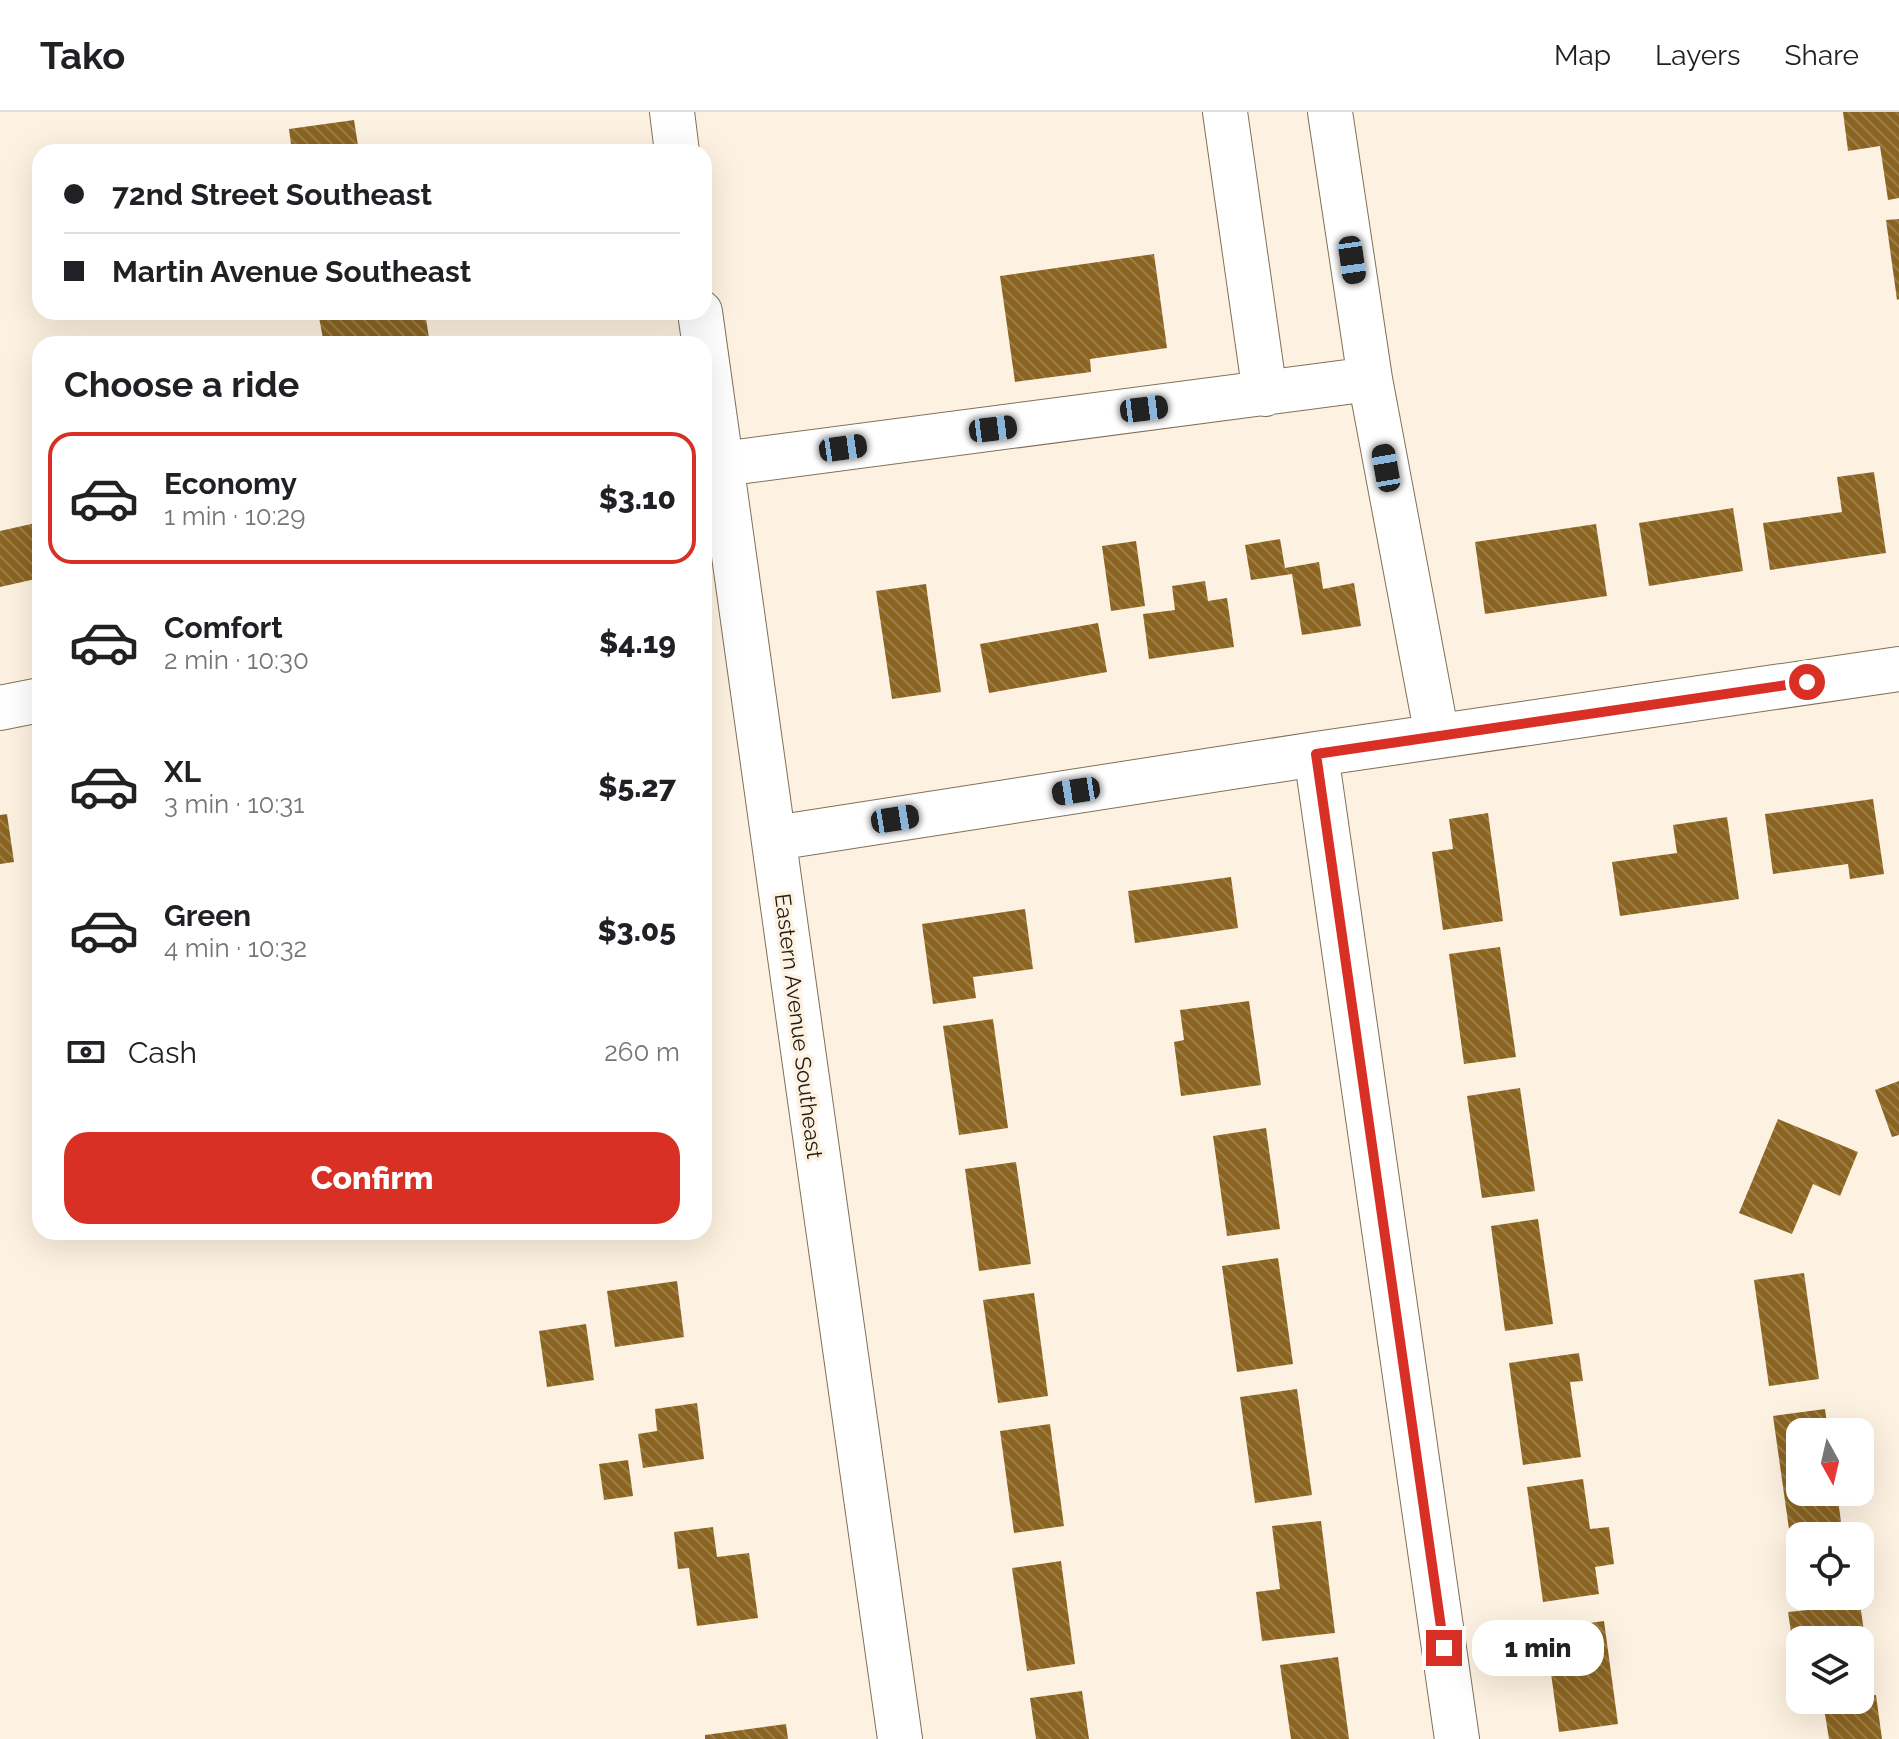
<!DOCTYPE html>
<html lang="en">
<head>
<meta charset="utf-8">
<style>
  :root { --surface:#fff; --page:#f6f6f6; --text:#202124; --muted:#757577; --line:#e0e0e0; --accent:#d93025 }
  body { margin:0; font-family:Raleway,sans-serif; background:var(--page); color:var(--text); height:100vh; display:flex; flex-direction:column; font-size:30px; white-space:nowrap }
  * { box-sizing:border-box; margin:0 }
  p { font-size:26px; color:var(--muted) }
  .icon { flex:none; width:44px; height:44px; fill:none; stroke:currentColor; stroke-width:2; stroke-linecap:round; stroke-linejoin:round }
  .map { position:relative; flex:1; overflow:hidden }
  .side { position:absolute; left:32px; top:224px; width:680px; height:904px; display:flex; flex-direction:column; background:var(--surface); border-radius:24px; box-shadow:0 8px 32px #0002 }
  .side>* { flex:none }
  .top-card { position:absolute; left:32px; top:32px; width:680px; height:176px; border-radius:24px; box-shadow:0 8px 32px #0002; display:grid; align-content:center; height:176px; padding:0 32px; background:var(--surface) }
  .needle { width:52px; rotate:172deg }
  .controls { position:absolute; left:1786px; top:1306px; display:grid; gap:16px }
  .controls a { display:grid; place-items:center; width:88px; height:88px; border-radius:16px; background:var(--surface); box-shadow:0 8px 32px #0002; font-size:40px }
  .end { position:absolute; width:36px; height:36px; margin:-18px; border:10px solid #d93025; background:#fff; box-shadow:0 0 0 4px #fff }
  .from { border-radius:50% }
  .bubble { position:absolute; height:56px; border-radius:24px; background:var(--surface); box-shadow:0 8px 32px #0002; font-size:26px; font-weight:800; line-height:56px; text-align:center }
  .car { position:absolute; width:24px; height:48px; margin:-24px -12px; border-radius:10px; box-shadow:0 0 6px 2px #0007; background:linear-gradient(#222 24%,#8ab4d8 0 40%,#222 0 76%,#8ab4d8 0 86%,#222 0) }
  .top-card b { display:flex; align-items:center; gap:28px; height:76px; font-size:30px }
  .top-card b+b { border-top:2px solid var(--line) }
  .top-card i { width:20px; height:20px; background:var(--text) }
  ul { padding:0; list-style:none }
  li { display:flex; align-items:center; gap:24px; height:132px; margin:0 16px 12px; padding:0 16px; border:4px solid transparent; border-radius:24px }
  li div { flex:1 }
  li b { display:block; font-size:30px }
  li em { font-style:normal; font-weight:800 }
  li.active { border-color:var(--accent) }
  li>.icon { width:72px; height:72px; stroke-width:1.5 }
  h2 { padding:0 32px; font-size:36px; line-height:96px }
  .pay { display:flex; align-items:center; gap:20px; height:88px; padding:0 32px; font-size:30px }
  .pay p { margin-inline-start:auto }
  .primary-button { display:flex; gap:16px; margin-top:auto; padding:16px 32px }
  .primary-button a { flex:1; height:92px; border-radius:24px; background:var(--accent); color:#fff; font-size:32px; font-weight:800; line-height:92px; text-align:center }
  header { display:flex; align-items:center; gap:48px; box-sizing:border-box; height:112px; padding:0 40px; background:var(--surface); border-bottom:2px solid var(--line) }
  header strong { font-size:38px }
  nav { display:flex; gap:44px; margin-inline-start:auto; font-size:28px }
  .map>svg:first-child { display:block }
  .building { fill:url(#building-back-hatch) }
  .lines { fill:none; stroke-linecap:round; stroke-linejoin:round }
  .minor-casing { stroke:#817057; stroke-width:46 }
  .minor { stroke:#fff; stroke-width:44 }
  .route { stroke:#d93025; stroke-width:10 }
  .labels { text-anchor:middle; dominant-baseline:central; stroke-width:7; stroke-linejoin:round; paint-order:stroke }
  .street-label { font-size:22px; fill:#221b11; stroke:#fdf2e1 }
</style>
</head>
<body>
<header>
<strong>Tako</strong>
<nav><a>Map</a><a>Layers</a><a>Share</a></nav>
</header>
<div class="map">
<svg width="1899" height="1627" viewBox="0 0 1899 1627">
  <defs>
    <pattern id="building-back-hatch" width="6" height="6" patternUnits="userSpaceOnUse" patternTransform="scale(2)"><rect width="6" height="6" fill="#8b6421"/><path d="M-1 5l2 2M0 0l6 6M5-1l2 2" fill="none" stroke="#9a7e4e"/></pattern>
  </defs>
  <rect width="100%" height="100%" fill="#fdf2e1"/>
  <path class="building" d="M1843,0h56v86l-11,2 -8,-54 -32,5z
    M354,8l5,32h-67l-3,-23z
    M1899,107v80l-2,1 -11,-80z
    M1154,142l13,94 -77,11 1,13 -76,10 -15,-106z
    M318,200h107l5,32h-106z
    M1874,360l12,81 -116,17 -7,-47 79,-11 -5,-35z
    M1733,396l10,63 -94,15 -10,-63z
    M40,410v56l-40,9v-56z
    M1596,412l11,72 -122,18 -10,-72z
    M1280,427l5,29 34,-6 4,27 31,-6 7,43 -59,9 -10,-61 -41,6 -6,-35z
    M1136,429l9,65 -34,5 -9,-65z
    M1205,469l3,20 19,-3 7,49 -85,12 -6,-45 32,-4 -3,-24z
    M926,472l15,108 -49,7 -16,-108z
    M1098,511l9,49 -118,21 -9,-49z
    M1873,687l11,75 -34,5 -2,-15 -75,10 -8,-60z
    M1488,701l15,108 -60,9 -11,-78 21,-3 -4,-30z
    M7,702l7,48 -14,2v-49z
    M1727,705l12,82 -119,17 -8,-54 65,-9 -4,-28z
    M1231,765l7,51 -103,15 -7,-52z
    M1025,797l8,60 -60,8 3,21 -43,6 -11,-80z
    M1500,835l16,110 -52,7 -15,-110z
    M1249,889l12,84 -80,11 -7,-54 10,-2 -4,-30z
    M993,907l15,109 -49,7 -16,-109z
    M1899,969v54l-7,2 -17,-47z
    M1520,976l15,103 -53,7 -15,-102z
    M1778,1007l80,33 -18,44 -27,-12 -21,50 -53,-21z
    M1266,1016l14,101 -53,7 -14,-100z
    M1016,1050l15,102 -52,7 -14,-102z
    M1538,1107l15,105 -48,7 -14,-105z
    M1278,1146l15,106 -56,8 -15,-106z
    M1804,1161l15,106 -50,7 -15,-106z
    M677,1169l7,56 -69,10 -8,-56z
    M1034,1181l14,103 -50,7 -15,-103z
    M586,1212l8,56 -47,7 -8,-56z
    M1579,1241l4,28 -13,1 11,75 -58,8 -14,-102z
    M1297,1277l15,106 -57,8 -15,-106z
    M697,1291l7,56 -61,9 -5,-34 19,-3 -2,-22z
    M1825,1297l3,23h-28v60h37l4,30 -52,7 -16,-113z
    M1050,1312l14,102 -50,7 -14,-102z
    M628,1348l5,36 -29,4 -5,-36z
    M1583,1367l7,50 19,-2 5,37 -19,3 4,27 -56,8 -16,-115z
    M1321,1409l14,112 -73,8 -6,-49 24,-3 -8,-63z
    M713,1415l4,30 32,-4 9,65 -61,8 -8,-58 -11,1 -4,-37z
    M1061,1449l14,103 -48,7 -15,-103z
    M1806,1484h53l9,65 -8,1v-22h-47v-4l-21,3 -4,-27 20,-2z
    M1604,1509l14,103 -59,8 -14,-103z
    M1338,1545l11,82h-58l-11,-74z
    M1082,1579l7,48h-53l-6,-41z
    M1876,1583l6,44h-53l-6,-37z
    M786,1612l2,15h-83v-4z"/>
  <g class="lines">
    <g class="minor-casing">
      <path id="minor" d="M672,0l5,40
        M1225,0l40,282
        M1330,0l40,267
        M700,200c68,475 131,952 200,1427
        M722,352l648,-85 67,357
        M0,596l40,-8
        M1316,642l141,985
        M775,726l541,-84 583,-85"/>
    </g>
    <use href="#minor" class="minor"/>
  </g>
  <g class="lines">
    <path class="route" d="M1444,1536l-128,-894 491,-72"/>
  </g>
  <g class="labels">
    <g class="street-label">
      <text transform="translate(799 914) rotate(83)">Eastern Avenue Southeast</text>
    </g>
  </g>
</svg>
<div class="controls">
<a><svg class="needle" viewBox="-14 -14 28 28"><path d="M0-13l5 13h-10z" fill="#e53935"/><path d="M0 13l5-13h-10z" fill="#757577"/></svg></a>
<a><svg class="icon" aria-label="locate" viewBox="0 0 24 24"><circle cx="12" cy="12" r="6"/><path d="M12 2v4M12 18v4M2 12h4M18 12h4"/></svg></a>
<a><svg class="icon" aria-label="layers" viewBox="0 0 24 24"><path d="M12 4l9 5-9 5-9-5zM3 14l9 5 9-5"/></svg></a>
</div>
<i class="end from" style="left:1807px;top:570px"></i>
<i class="end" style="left:1444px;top:1536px"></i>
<div class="bubble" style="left:1472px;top:1508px;width:132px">1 min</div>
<i class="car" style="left:1352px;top:148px;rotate:172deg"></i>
<i class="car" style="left:1144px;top:297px;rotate:83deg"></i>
<i class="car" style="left:993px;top:317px;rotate:83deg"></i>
<i class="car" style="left:843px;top:336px;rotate:82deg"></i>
<i class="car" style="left:1386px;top:356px;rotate:350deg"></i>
<i class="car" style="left:1076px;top:679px;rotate:261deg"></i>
<i class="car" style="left:895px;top:707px;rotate:81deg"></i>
<div class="top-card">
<b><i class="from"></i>72nd Street Southeast</b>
<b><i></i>Martin Avenue Southeast</b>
</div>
<section class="side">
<h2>Choose a ride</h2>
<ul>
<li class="active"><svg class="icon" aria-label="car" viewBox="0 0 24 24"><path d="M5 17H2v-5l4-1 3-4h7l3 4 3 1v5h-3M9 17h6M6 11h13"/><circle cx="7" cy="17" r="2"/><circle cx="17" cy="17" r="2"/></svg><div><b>Economy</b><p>1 min · 10:29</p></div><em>$3.10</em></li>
<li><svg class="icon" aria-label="car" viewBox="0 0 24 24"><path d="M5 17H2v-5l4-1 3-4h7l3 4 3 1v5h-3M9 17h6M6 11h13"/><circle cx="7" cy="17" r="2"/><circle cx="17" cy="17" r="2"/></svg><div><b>Comfort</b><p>2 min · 10:30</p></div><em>$4.19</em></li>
<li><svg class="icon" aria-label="car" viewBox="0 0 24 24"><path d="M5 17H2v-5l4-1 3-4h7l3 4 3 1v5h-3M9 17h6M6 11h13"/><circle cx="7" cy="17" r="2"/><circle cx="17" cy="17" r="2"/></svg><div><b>XL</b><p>3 min · 10:31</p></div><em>$5.27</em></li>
<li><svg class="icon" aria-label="car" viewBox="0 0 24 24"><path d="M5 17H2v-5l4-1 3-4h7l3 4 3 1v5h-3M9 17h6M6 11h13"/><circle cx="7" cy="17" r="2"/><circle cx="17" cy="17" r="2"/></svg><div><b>Green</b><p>4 min · 10:32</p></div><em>$3.05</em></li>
</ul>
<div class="pay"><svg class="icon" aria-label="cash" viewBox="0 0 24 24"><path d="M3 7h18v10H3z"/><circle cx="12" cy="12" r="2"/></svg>Cash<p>260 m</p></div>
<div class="primary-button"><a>Confirm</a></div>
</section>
</div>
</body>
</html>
